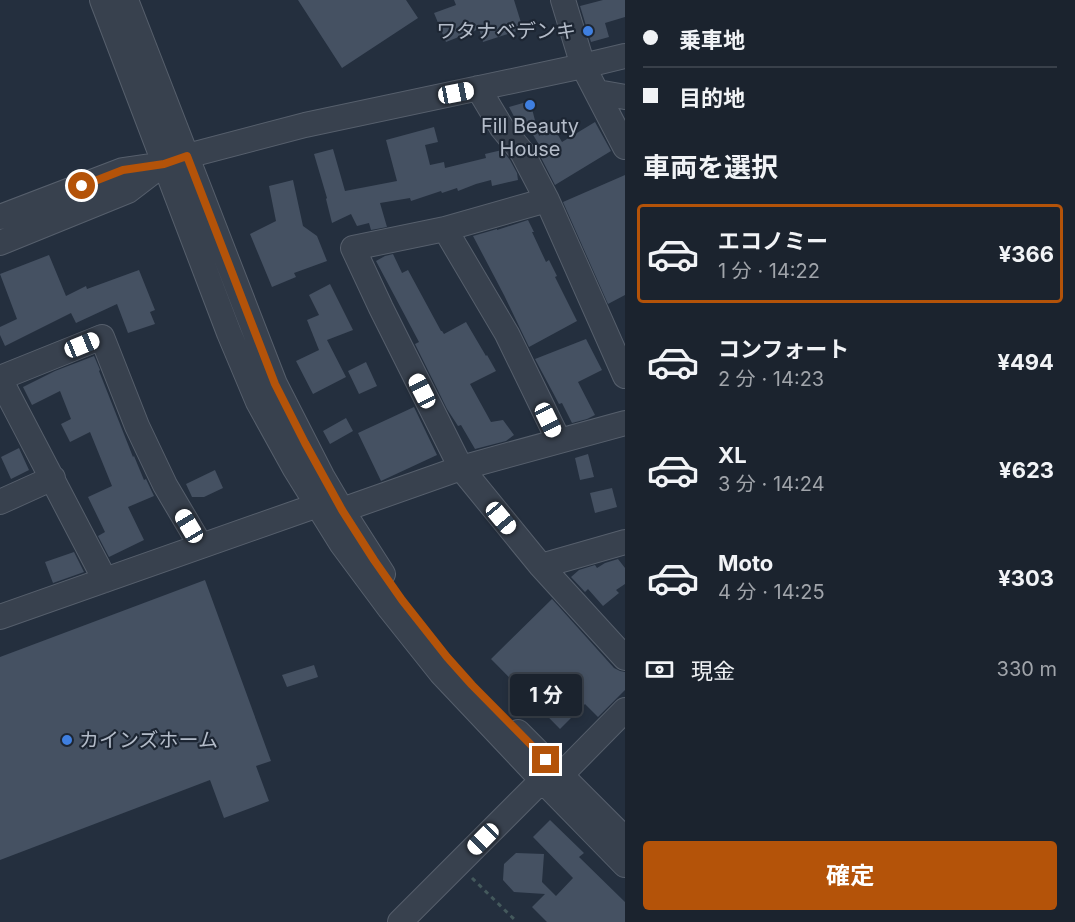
<!DOCTYPE html>
<html lang="ja">
<head>
<meta charset="utf-8">
<style>
  :root { --surface:#1b232e; --page:#282f3a; --text:#f1f3f6; --muted:#a0a4aa; --line:#39404a; --accent:#b45309 }
  body { margin:0; font-family:Inter,"Noto Sans JP",sans-serif; background:var(--page); color:var(--text); height:100vh; display:flex; flex-direction:column; font-size:22px; white-space:nowrap }
  * { box-sizing:border-box; margin:0 }
  p { font-size:20px; color:var(--muted) }
  .icon { flex:none; width:33px; height:33px; fill:none; stroke:currentColor; stroke-width:2; stroke-linecap:round; stroke-linejoin:round }
  .map { position:relative; flex:1; overflow:hidden }
  .details { display:flex; flex-direction:column; background:var(--surface); width:450px }
  .details>* { flex:none }
  .guide { display:grid; align-content:center; height:132px; padding:0 18px; background:var(--surface) }
  .end { position:absolute; width:27px; height:27px; margin:-14px; border:8px solid #b45309; background:#fff; box-shadow:0 0 0 3px #fff }
  .from { border-radius:50% }
  .bubble { position:absolute; height:42px; border-radius:6px; background:var(--surface); box-shadow:0 3px 9px #0003,0 0 0 2px var(--line); font-size:20px; font-weight:700; line-height:42px; text-align:center }
  .car { position:absolute; width:18px; height:36px; margin:-18px -9px; border-radius:8px; box-shadow:0 0 4px 2px #0007; background:linear-gradient(#fff 24%,#345 0 40%,#fff 0 76%,#345 0 86%,#fff 0) }
  .guide b { display:flex; align-items:center; gap:21px; height:57px; font-size:22px }
  .guide b+b { border-top:2px solid var(--line) }
  .guide i { width:15px; height:15px; background:var(--text) }
  ul { padding:0; list-style:none }
  li { display:flex; align-items:center; gap:18px; height:99px; margin:0 12px 9px; padding:0 6px; border:3px solid transparent; border-radius:6px }
  li div { flex:1 }
  li b { display:block; font-size:22px }
  li em { font-style:normal; font-weight:700 }
  li.current { border-color:var(--accent) }
  li>.icon { width:54px; height:54px; stroke-width:1.5 }
  h2 { padding:0 18px; font-size:27px; line-height:72px }
  .pay { display:flex; align-items:center; gap:15px; height:66px; padding:0 18px; font-size:22px }
  .pay p { margin-inline-start:auto }
  .action { display:flex; gap:12px; margin-top:auto; padding:12px 18px }
  .action a { flex:1; height:69px; border-radius:6px; background:var(--accent); color:#fff; font-size:24px; font-weight:700; line-height:69px; text-align:center }
  main { display:flex; flex:1; min-height:0 }
  .map>svg:first-child { display:block }
  .building { fill:#455162 }
  .lines { fill:none; stroke-linecap:round; stroke-linejoin:round }
  .minor-casing { stroke:#565f6c; stroke-width:26 }
  .path { stroke:#44595c; stroke-width:3; stroke-dasharray:4.5 4.5; stroke-linecap:butt }
  .minor { stroke:#38414e; stroke-width:24 }
  .route { stroke:#b45309; stroke-width:8 }
  .shop-dot { fill:#3f7fe0; stroke:#1d2633; stroke-width:2 }
  .labels { text-anchor:middle; dominant-baseline:central; stroke-width:4.5; stroke-linejoin:round; paint-order:stroke }
  .poi-label { font-size:20px; fill:#b4bcc9; stroke:#1d2633; text-anchor:end }
</style>
</head>
<body>
<main>
<div class="map">
<svg width="625" height="922" viewBox="0 0 625 922">
  <rect width="100%" height="100%" fill="#242f3e"/>
  <path class="building" d="M298,0h108l12,18 -76,50z
    M454,0h60l9,29 -40,13 -4,-13 -33,13 -12,-29 22,-8z
    M603,0h22v17l-20,6 4,14 -18,5 -11,-36z
    M530,101l9,35 15,-8 8,14 33,-20 16,29 -56,34 -21,-41 4,-1 -14,-23 -7,2 -8,-15z
    M434,127l4,15 -13,3 5,20 14,-3 1,6 41,-10 -1,-4 17,-4 8,10 7,13 1,7 -26,6 -1,-6 -15,4 -18,7 -1,-3 -15,5 -1,-2 -30,10 -1,-3 -30,5 7,24 -16,3 -2,-7 -12,3 -6,-12 -19,9 -6,-24 1,-1 -13,-44 19,-5 12,42 52,-10 -11,-41z
    M625,175v120l-17,9 -45,-102z
    M293,180l10,46 14,10 10,25 -33,12 2,4 -24,10 -22,-53 26,-13 -7,-35z
    M528,220l6,12h-2l14,30 3,-2 8,16 -2,1 22,44 -48,26 -25,-52 -31,-59 24,-7v1z
    M393,254l9,19 6,-3 33,61h1l2,3 22,-12 20,34 1,-1 9,16 -26,13 21,38 12,-2 11,15 -8,6 -31,8 -14,-24 -3,1 -11,-17 -32,-65 4,-2 -43,-81 9,-5z
    M49,255l17,41 20,-10 1,3 52,-19 16,40 -5,2 5,12 -27,9 -11,-29 -41,19 -5,-10 -66,33 -5,-11v-8l17,-8 -17,-45z
    M330,284l23,46 -26,10 19,37 -33,17 -17,-33 23,-11 -12,-30 12,-5 -10,-20z
    M586,339l16,31 -24,12 17,33 -8,4 -15,4 -10,-20 -3,1 -24,-45z
    M94,356l6,14 -1,1 34,86 1,-1 10,24 2,-1 8,17 -26,11 16,33 -35,17 -11,-21 7,-4 -17,-35 24,-11 -22,-54 -20,10 -9,-18 10,-5 -11,-28 -28,14 -9,-18 32,-16z
    M366,362l11,24 -18,8 -11,-23z
    M414,407l23,48 -56,26 -23,-48z
    M346,418l7,13 -23,13 -7,-13z
    M19,448l10,22 -18,9 -10,-22z
    M588,454l6,23 -14,3 -5,-22z
    M215,470l8,18 -19,9h-12l-6,-13z
    M612,488l5,19 -22,6 -5,-20z
    M74,552l10,20 -31,11 -8,-21z
    M618,559l7,9v16l-9,6 3,3 -16,13 -15,-17 -3,3 -14,-15 8,-7 16,-5 2,3 8,-5z
    M205,580l66,181 -15,5 13,35 -45,17 -14,-38 -210,80v-203z
    M552,599l62,69 6,3 5,1v18l-27,27 -13,-13 -25,25 -69,-70z
    M314,665l4,12 -31,10 -5,-12z
    M550,820l34,33 -5,4 46,45v20h-78l-15,-15 13,-13 -31,-2 -11,-12 1,-16 12,-11 28,1 -2,28 14,14 17,-18 -40,-41z"/>
  <g class="lines">
    <g class="minor-casing">
      <path id="minor" d="M102,0l127,333 29,69 37,67 46,74 49,66 51,64 101,107 83,85
        M126,0l149,384 47,92 20,34 41,64
        M563,0l20,66 42,81
        M478,88l24,40 20,24 25,48 78,176
        M597,92l28,5
        M547,200l-102,29 -92,19 28,60 80,160 80,98 84,92
        M0,217l123,-47 41,-6 23,-8 118,-31 278,-59 42,-10
        M445,229l62,105 52,107
        M0,243l128,-52 34,-26
        M0,378l102,-41 35,89 28,59 36,61
        M0,379l105,201
        M0,502l53,-24
        M342,510l119,-42 164,-45
        M541,566l84,-24
        M0,617l318,-112
        M518,732l107,107
        M561,775l64,-65
        M400,922l142,-142"/>
    </g>
    <path class="path" d="M472,878l45,44"/>
    <use href="#minor" class="minor"/>
  </g>
  <g class="lines">
    <path class="route" d="M82,186l41,-16 41,-6 23,-8 88,228 30,59 37,67 32,50 28,40 45,57 25,28 74,75"/>
  </g>
  <g class="shop-dot">
    <circle cx="588" cy="31" r="6"/>
    <circle cx="530" cy="105" r="6"/>
    <circle cx="67" cy="740" r="6"/>
  </g>
  <g class="labels">
    <g class="poi-label">
      <text x="576" y="31">ワタナベデンキ</text>
      <text x="530" y="126" text-anchor="middle">Fill Beauty<tspan x="530" dy="23">House</tspan></text>
      <text x="79" y="740" text-anchor="start">カインズホーム</text>
    </g>
  </g>
</svg>
<i class="end from" style="left:82px;top:186px"></i>
<i class="end" style="left:546px;top:760px"></i>
<div class="bubble" style="left:510px;top:674px;width:72px">1 分</div>
<i class="car" style="left:456px;top:93px;rotate:79deg"></i>
<i class="car" style="left:82px;top:345px;rotate:68deg"></i>
<i class="car" style="left:422px;top:391px;rotate:333deg"></i>
<i class="car" style="left:548px;top:420px;rotate:154deg"></i>
<i class="car" style="left:501px;top:518px;rotate:140deg"></i>
<i class="car" style="left:189px;top:526px;rotate:329deg"></i>
<i class="car" style="left:483px;top:839px;rotate:225deg"></i>
</div>
<section class="details">
<div class="guide">
<b><i class="from"></i>乗車地</b>
<b><i></i>目的地</b>
</div>
<h2>車両を選択</h2>
<ul>
<li class="current"><svg class="icon" aria-label="car" viewBox="0 0 24 24"><path d="M5 17H2v-5l4-1 3-4h7l3 4 3 1v5h-3M9 17h6M6 11h13"/><circle cx="7" cy="17" r="2"/><circle cx="17" cy="17" r="2"/></svg><div><b>エコノミー</b><p>1 分 · 14:22</p></div><em>¥366</em></li>
<li><svg class="icon" aria-label="car" viewBox="0 0 24 24"><path d="M5 17H2v-5l4-1 3-4h7l3 4 3 1v5h-3M9 17h6M6 11h13"/><circle cx="7" cy="17" r="2"/><circle cx="17" cy="17" r="2"/></svg><div><b>コンフォート</b><p>2 分 · 14:23</p></div><em>¥494</em></li>
<li><svg class="icon" aria-label="car" viewBox="0 0 24 24"><path d="M5 17H2v-5l4-1 3-4h7l3 4 3 1v5h-3M9 17h6M6 11h13"/><circle cx="7" cy="17" r="2"/><circle cx="17" cy="17" r="2"/></svg><div><b>XL</b><p>3 分 · 14:24</p></div><em>¥623</em></li>
<li><svg class="icon" aria-label="car" viewBox="0 0 24 24"><path d="M5 17H2v-5l4-1 3-4h7l3 4 3 1v5h-3M9 17h6M6 11h13"/><circle cx="7" cy="17" r="2"/><circle cx="17" cy="17" r="2"/></svg><div><b>Moto</b><p>4 分 · 14:25</p></div><em>¥303</em></li>
</ul>
<div class="pay"><svg class="icon" aria-label="cash" viewBox="0 0 24 24"><path d="M3 7h18v10H3z"/><circle cx="12" cy="12" r="2"/></svg>現金<p>330 m</p></div>
<div class="action"><a>確定</a></div>
</section>
</main>
</body>
</html>
